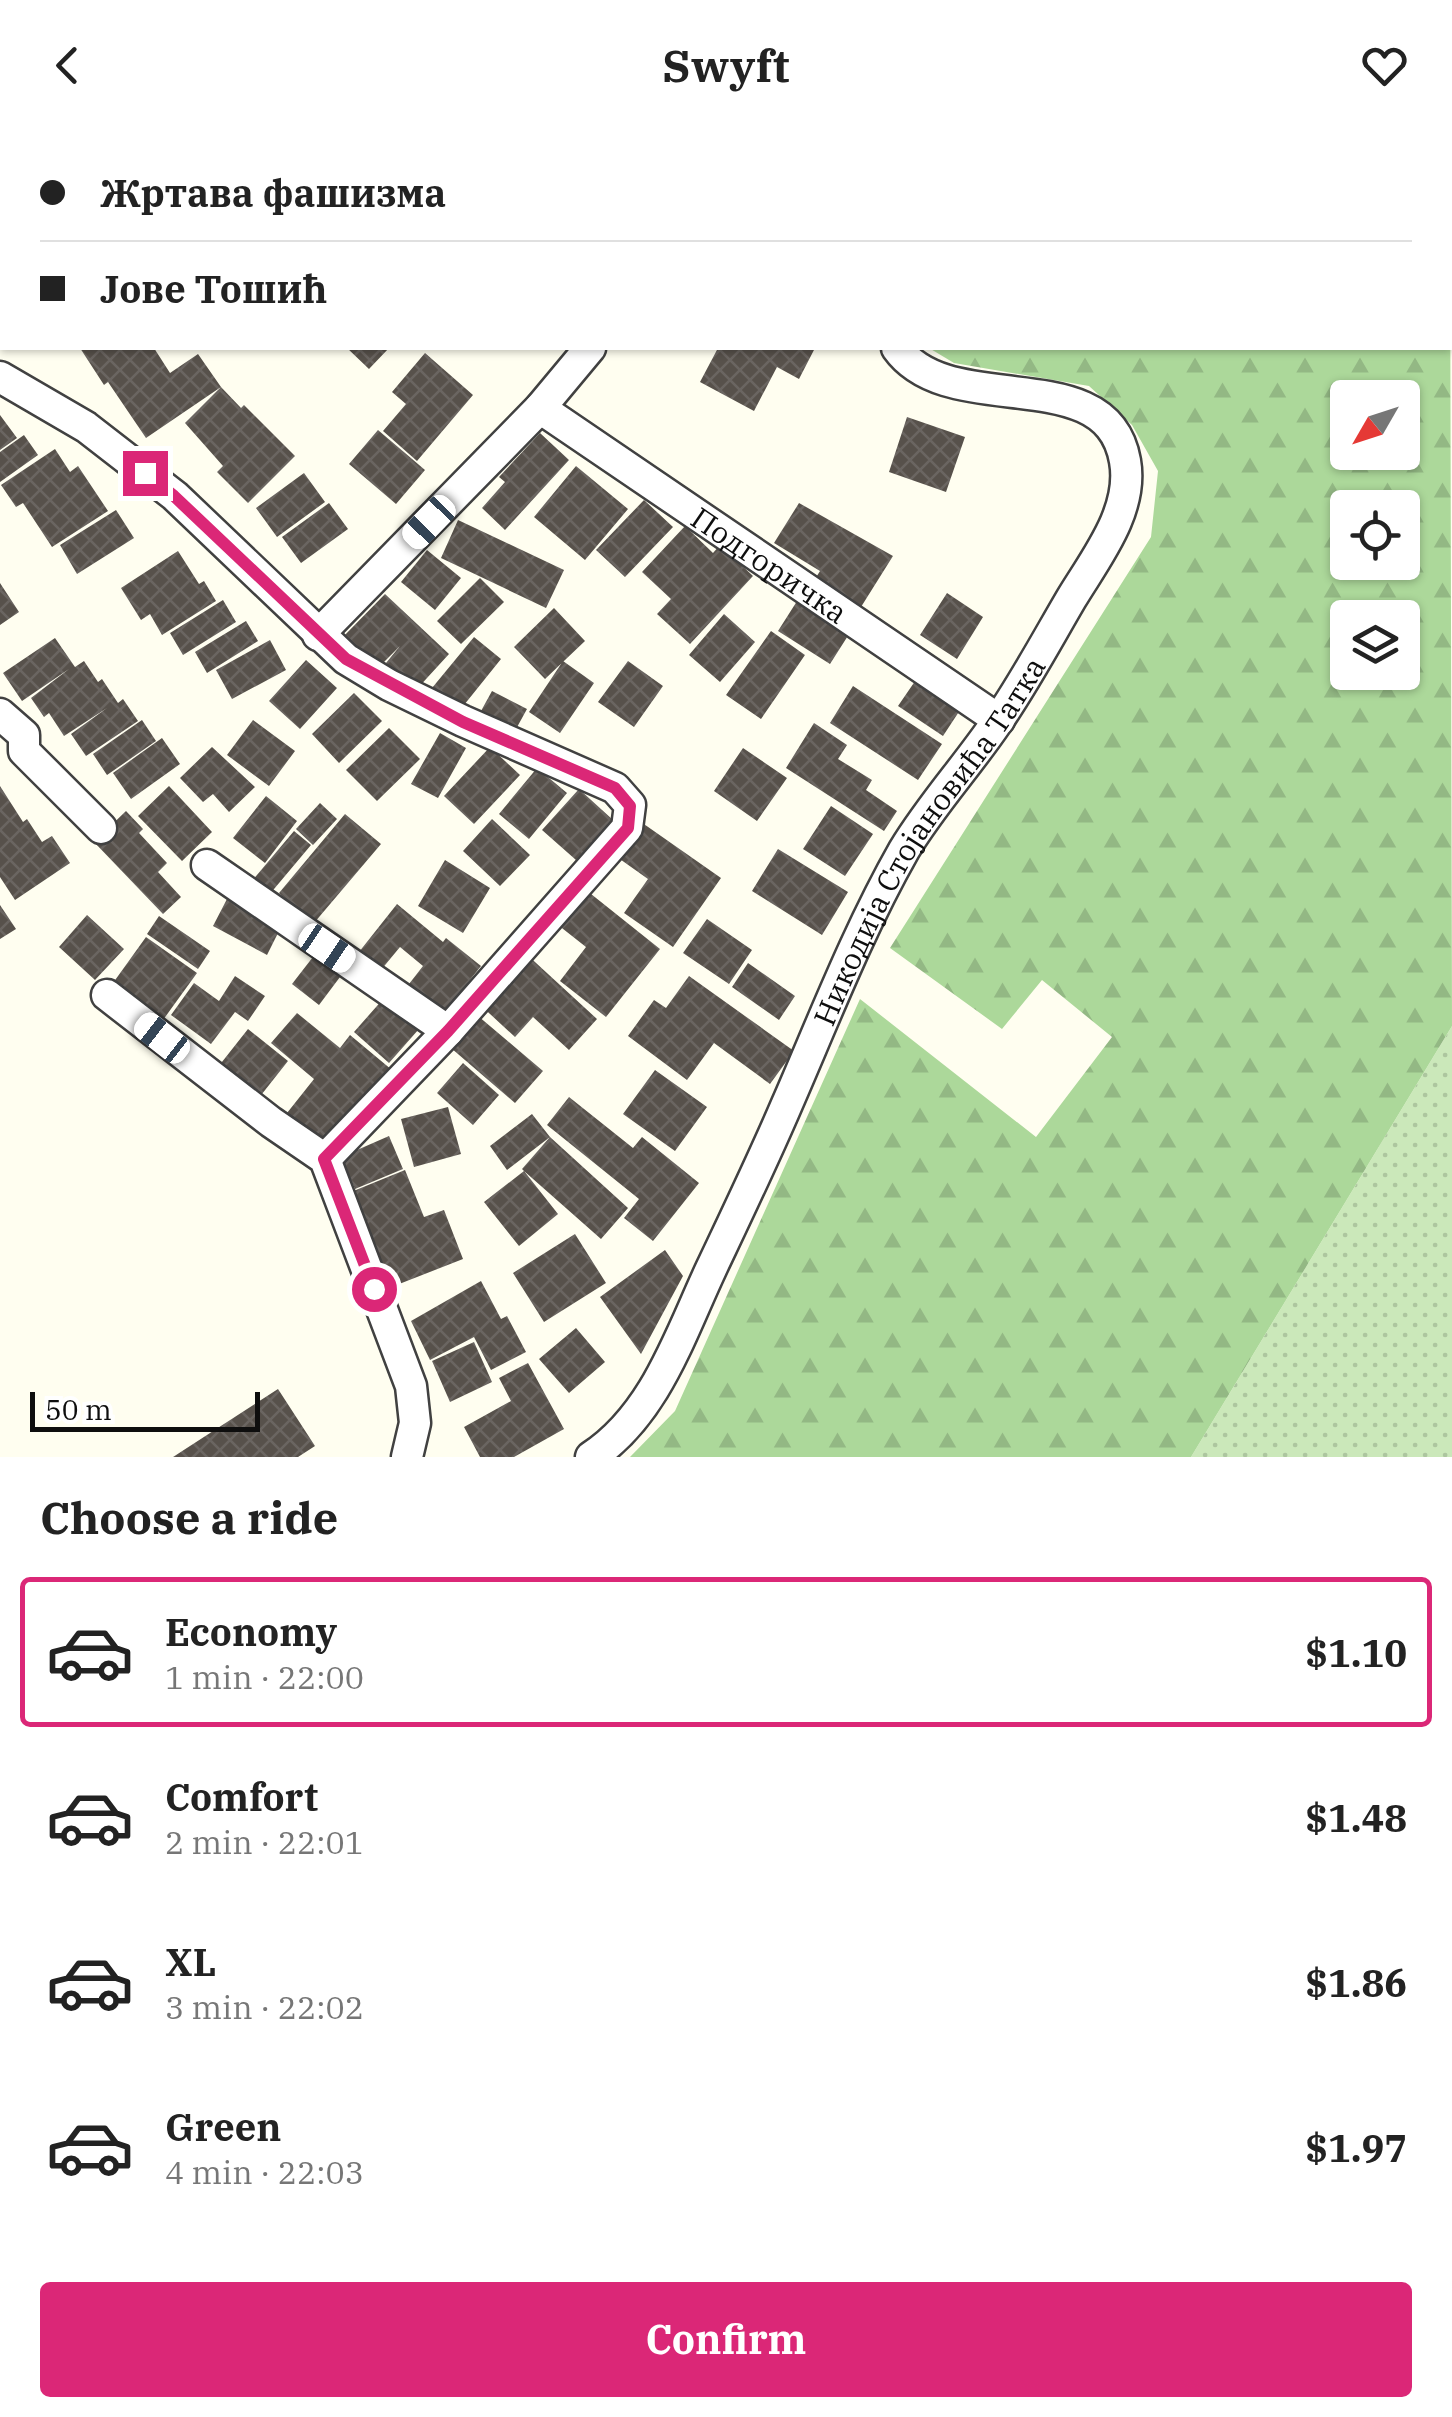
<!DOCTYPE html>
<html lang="en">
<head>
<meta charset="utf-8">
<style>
  :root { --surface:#fff; --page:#f2f2f2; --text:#222; --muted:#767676; --line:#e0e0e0; --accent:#db2777 }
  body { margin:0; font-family:"IBM Plex Serif",serif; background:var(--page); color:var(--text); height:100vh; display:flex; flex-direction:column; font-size:38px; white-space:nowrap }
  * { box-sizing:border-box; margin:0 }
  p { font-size:32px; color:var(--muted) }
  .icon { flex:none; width:55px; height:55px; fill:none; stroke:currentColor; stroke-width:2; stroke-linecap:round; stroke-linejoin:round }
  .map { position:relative; height:1327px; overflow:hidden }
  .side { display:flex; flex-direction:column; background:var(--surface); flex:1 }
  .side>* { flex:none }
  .hud { position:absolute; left:0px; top:0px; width:1452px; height:220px; box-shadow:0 2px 8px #0004; display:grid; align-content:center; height:220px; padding:0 40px; background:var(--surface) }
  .needle { width:65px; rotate:231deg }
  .tools { position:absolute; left:1330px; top:250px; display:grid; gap:20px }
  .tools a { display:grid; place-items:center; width:90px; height:90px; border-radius:10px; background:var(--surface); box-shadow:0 2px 8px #0004; font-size:50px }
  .scale { position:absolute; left:30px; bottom:25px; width:230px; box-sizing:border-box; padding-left:10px; border:5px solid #0e0e0e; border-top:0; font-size:28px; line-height:35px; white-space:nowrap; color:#0e0e0e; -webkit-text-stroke:8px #fff; paint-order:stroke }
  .end { position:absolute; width:45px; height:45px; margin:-22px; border:12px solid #db2777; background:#fff; box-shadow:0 0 0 5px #fff }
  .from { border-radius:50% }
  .car { position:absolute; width:30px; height:60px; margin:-30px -15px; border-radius:12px; box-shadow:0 0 8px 2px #0007; background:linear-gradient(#fff 24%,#345 0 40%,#fff 0 76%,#345 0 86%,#fff 0) }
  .hud b { display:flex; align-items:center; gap:35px; height:95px; font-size:38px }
  .hud b+b { border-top:2px solid var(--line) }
  .hud i { width:25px; height:25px; background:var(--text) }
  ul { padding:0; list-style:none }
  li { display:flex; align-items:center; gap:30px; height:150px; margin:0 20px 15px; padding:0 20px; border:5px solid transparent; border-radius:10px }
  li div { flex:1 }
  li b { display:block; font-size:38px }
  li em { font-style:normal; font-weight:800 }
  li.on { border-color:var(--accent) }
  li>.icon { width:90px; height:90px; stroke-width:1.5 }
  h2 { padding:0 40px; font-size:45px; line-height:120px }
  .primary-button { display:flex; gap:20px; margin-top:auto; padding:20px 40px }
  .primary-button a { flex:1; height:115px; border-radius:10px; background:var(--accent); color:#fff; font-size:40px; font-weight:800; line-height:115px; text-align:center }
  header { display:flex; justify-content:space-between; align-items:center; height:130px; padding:0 40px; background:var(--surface); font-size:45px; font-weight:800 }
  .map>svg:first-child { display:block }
  .grass { fill:url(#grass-dots) }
  .forest { fill:url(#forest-firs); fill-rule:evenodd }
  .building { fill:url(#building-cross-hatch) }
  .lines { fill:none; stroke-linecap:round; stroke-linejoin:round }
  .minor-casing { stroke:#414141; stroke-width:35 }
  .tertiary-casing { stroke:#414141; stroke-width:42 }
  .minor { stroke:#fff; stroke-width:30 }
  .tertiary { stroke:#fff; stroke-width:38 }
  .route { stroke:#db2777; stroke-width:12 }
  .labels { text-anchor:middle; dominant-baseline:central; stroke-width:10; stroke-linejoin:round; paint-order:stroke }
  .street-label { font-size:30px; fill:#0e0e0e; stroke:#fff }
</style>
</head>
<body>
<header><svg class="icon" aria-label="back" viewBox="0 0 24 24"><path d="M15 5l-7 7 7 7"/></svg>Swyft<svg class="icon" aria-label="heart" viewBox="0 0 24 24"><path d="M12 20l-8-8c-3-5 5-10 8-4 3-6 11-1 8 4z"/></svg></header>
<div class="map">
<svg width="1452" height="1327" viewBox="0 0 1452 1327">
  <defs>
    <pattern id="grass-dots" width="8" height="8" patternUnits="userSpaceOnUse" patternTransform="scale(2.5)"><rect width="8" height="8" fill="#cbe8ba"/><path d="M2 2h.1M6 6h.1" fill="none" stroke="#adc69f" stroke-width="1.8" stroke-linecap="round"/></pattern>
    <pattern id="forest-firs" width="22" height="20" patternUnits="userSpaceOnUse" patternTransform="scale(2.5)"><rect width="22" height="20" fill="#acd89a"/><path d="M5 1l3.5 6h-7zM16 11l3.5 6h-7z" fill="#93b884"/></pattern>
    <pattern id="building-cross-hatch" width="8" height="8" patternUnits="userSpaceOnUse" patternTransform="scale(2.5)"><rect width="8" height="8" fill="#57514b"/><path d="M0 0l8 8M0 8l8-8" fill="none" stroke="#6a6561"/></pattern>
  </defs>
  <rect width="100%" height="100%" fill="#fffef0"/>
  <path class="grass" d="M1452,896v431h-261z"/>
  <path class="forest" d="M883,0h451l-16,2z
    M1450,79l2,817 -261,431h-561l45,-46 185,-412 176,138 76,-100 -70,-57 -40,49 -112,-81 261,-411 7,-66 -26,-46 -43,-39 -135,-23 -25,-15h521zM1348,268h54v54h-54zM1348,378h54v54h-54zM1348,488h54v54h-54z"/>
  <path class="building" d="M80,218h74l16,25 28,-19 23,33 -75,51 -38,-56 -4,3z
    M347,218h42l-20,21z
    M718,218h97l-16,31 -22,-12 -23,44 -54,-29z
    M425,223l48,42 -56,66 -34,-30 23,-27 -14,-12z
    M221,257l20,21 3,-3 51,51 -47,47 -31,-31 6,-6 -38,-43z
    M0,285l17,23 -17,12z
    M907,287l58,20 -19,55 -57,-20z
    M378,300l47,40 -29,34 -47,-40z
    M540,303l29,27 -64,70 -23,-22 23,-26 -6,-5z
    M24,305l14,20 -38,27v-30z
    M55,319l15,23 8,-6 30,45 -56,36 -29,-44 -7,4 -15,-22z
    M576,336l52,43 -43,51 -51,-43z
    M304,343l21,29 -48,35 -21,-29z
    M644,370l29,27 -48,50 -29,-27z
    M329,373l19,26 -47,34 -19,-26z
    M799,373l94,53 -32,51 -46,-28 5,-8 -46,-28z
    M116,380l18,28 -57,36 -17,-29z
    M458,390l106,50 -18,38 -105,-50z
    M685,396l28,27 7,-8 33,31 -63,68 -33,-30 14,-15 -29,-27z
    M427,420l34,28 -26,32 -34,-28z
    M178,421l21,33 5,-3 12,20 -54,34 -12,-21 -9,6 -20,-32z
    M480,448l24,24 -43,42 -24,-23z
    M0,453l19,29 -19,13z
    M947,463l36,24 -26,42 -37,-24z
    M385,464l64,60 -33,36 -30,-27 14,-17 -25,25 -33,-33z
    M799,468l52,33 -21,33 -52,-33z
    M223,470l13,22 -53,33 -13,-22z
    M554,478l31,33 -40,38 -31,-32z
    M724,484l31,28 -35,40 -31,-27z
    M246,491l12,20 -51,32 -12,-21z
    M771,501l34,24 -44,64 -35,-24z
    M474,507l27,22 -41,51 -28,-22z
    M55,508l20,29 9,-6 14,21 4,-3 16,24 5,-4 15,22 -52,35 -15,-22 36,-26 -43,28 -15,-23 -5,4 -13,-19 38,-29 -47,32 -19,-28z
    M270,510l16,30 -54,29 -16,-29z
    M306,530l31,28 -37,41 -31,-28z
    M563,531l31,22 -34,50 -31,-21z
    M628,531l35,25 -29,41 -36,-25z
    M922,541l44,30 -23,35 -45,-30z
    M853,556l89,58 -24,36 -88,-57z
    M492,561l35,18 -11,20 -35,-18z
    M354,563l28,28 -43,42 -27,-29z
    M142,590l14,21 -49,34 -14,-21z
    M253,590l42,31 -26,35 -42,-31z
    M814,593l33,22 -9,14 34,21 -6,10 31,21 -13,20 -98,-63z
    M389,598l31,31 -43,42 -31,-31z
    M440,603l26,15 -28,50 -27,-14z
    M162,608l18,26 -49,35 -18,-26z
    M212,617l43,40 -26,25 -16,-18 -10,8 -23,-24z
    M490,617l30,28 -46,49 -30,-28z
    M743,618l44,30 -30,43 -43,-30z
    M537,638l30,25 -38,46 -30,-25z
    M0,656l23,36 4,-3 15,23 10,-6 18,27 -55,37 -15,-23z
    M169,656l43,46 -30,29 -44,-45z
    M579,659l34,31 -37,40 -34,-30z
    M266,666l31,25 -32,42 -32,-25z
    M320,673l17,16 -24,26 -17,-16z
    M831,676l42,28 -28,42 -42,-27z
    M126,681l17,18 -4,4 28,30 -9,9 23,25 -18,17 -69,-72z
    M345,684l36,30 -67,79 -35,-30z
    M492,689l38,36 -30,31 -37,-35z
    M641,692l80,56 -48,69 -49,-34 24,-34 -31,-22z
    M294,701l17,14 -42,50 -17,-14z
    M778,719l70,43 -26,43 -70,-44z
    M445,730l45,28 -27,45 -45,-27z
    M581,756l79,63 -54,68 -46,-36 26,-34 -33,-26z
    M227,769l54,28 -14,28 -54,-29z
    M397,774l46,38 3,-4 35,28 -37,47 -35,-29 14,-18 -23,-19 -19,23 -22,-18z
    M0,775l16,24 -16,10z
    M87,785l37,34 -29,31 -36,-33z
    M159,786l51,35 -12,18 -51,-35z
    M707,789l45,31 -23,34 -46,-31z
    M146,807l51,36 -34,47 -50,-37z
    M523,821l74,68 -28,31 -36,-33 -18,20 -38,-35z
    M316,823l27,20 -24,32 -27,-21z
    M748,833l47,33 -16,24 -47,-33z
    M235,846l30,20 -17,25 -13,-9 -24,32 -40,-29 23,-32 25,18z
    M689,846l105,75 -24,33 -56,-41 -27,37 -59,-44 26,-36 12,8z
    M384,868l35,31 -30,34 -35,-31z
    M471,880l72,61 -28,32 -71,-61z
    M297,883l43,35 10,-13 42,35 -63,77 -42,-34 27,-34 -43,-36z
    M248,899l40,32 -30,38 -40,-32z
    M463,933l36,32 -26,30 -36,-32z
    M655,940l52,37 -32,44 -52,-37z
    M569,967l64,51 9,-11 57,46 -46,58 -29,-23 15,-19 -92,-74z
    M448,977l13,47 -47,13 -13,-48z
    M532,984l18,23 -43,33 -17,-24z
    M389,1006l14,33 -48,20 -14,-32z
    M550,1007l78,71 -27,31 -77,-68 34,43 -39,32 -35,-44 40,-31 -2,-2z
    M405,1040l19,47 20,-7 19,49 -74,29 -38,-96z
    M575,1104l31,49 -62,39 -31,-49z
    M665,1120l18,26 -42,78 -41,-57z
    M481,1151l20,38 6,-3 19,36 -35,18 -17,-33 -44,23 -19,-39z
    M576,1198l29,34 -36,31 -30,-34z
    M474,1212l18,40 -42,20 -18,-41z
    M528,1233l36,66 -50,28h-34l-16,-30 47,-26 -12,-23z
    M278,1259l37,57 -17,11h-125z"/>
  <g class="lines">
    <g class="minor-casing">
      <g id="minor">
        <path d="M0,247l86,50 89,69 171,163 43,26 74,36 152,67 15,17 -3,23 -179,203 -123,128"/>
        <path id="s1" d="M540,278l459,312"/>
        <path d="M318,505l222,-227 50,-60"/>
        <path d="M0,584l24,21v16l77,77"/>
        <path d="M207,735l241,166"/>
        <path d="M107,865l164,127 54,37 86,227 4,37 -8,34"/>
        <path id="s2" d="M591,1327c64,-42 89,-122 120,-188 26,-55 52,-109 76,-165 37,-85 71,-173 117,-254 27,-45 64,-85 93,-128 27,-39 50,-82 74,-123 24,-40 63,-88 54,-138 -18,-104 -175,-39 -228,-113"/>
      </g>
    </g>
    <g class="tertiary-casing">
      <path id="tertiary" d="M148,0l7,2
        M321,0l12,2
        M1450,47h2"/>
    </g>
    <use href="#minor" class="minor"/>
    <use href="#tertiary" class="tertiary"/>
  </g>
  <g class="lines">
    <path class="route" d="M145,343l29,23 172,163 117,63 152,66 15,18 -2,22 -180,203 -124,128 50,130"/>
  </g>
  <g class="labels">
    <g class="street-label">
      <text stroke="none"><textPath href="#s1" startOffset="278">Подгоричка</textPath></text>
      <text stroke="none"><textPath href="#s2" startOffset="708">Никодија Стојановића Татка</textPath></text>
    </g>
  </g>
</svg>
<div class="tools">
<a><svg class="needle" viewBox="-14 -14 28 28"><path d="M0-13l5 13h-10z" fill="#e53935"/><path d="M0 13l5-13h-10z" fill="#767676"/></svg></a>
<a><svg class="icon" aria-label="locate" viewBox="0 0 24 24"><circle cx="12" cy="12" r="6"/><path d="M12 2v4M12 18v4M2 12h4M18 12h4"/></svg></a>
<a><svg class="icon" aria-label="layers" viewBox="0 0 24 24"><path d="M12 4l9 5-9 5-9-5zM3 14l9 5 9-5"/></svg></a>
</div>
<div class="scale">50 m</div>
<i class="end from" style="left:374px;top:1159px"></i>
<i class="end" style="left:145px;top:343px"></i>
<i class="car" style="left:429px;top:392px;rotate:224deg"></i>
<i class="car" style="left:327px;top:818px;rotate:124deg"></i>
<i class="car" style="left:162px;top:908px;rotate:308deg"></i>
<div class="hud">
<b><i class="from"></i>Жртава фашизма</b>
<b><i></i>Јове Тошић</b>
</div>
</div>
<section class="side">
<h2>Choose a ride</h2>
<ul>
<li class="on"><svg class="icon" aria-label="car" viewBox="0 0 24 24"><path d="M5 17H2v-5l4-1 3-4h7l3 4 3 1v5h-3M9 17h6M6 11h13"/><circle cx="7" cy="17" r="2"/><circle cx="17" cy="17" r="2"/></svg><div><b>Economy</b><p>1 min · 22:00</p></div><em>$1.10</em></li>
<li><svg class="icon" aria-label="car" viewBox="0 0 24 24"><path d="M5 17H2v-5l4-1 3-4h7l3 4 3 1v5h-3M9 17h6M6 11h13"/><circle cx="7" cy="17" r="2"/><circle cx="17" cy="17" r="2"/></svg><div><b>Comfort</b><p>2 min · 22:01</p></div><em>$1.48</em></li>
<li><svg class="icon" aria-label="car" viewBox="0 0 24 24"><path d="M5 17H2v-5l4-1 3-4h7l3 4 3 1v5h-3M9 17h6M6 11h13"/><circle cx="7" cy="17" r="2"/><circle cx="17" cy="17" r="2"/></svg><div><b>XL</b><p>3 min · 22:02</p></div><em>$1.86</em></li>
<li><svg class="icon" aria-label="car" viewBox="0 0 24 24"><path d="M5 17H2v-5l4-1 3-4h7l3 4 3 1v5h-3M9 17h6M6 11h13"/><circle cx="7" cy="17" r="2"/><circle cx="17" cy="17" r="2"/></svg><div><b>Green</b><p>4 min · 22:03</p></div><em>$1.97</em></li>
</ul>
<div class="primary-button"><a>Confirm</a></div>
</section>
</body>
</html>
